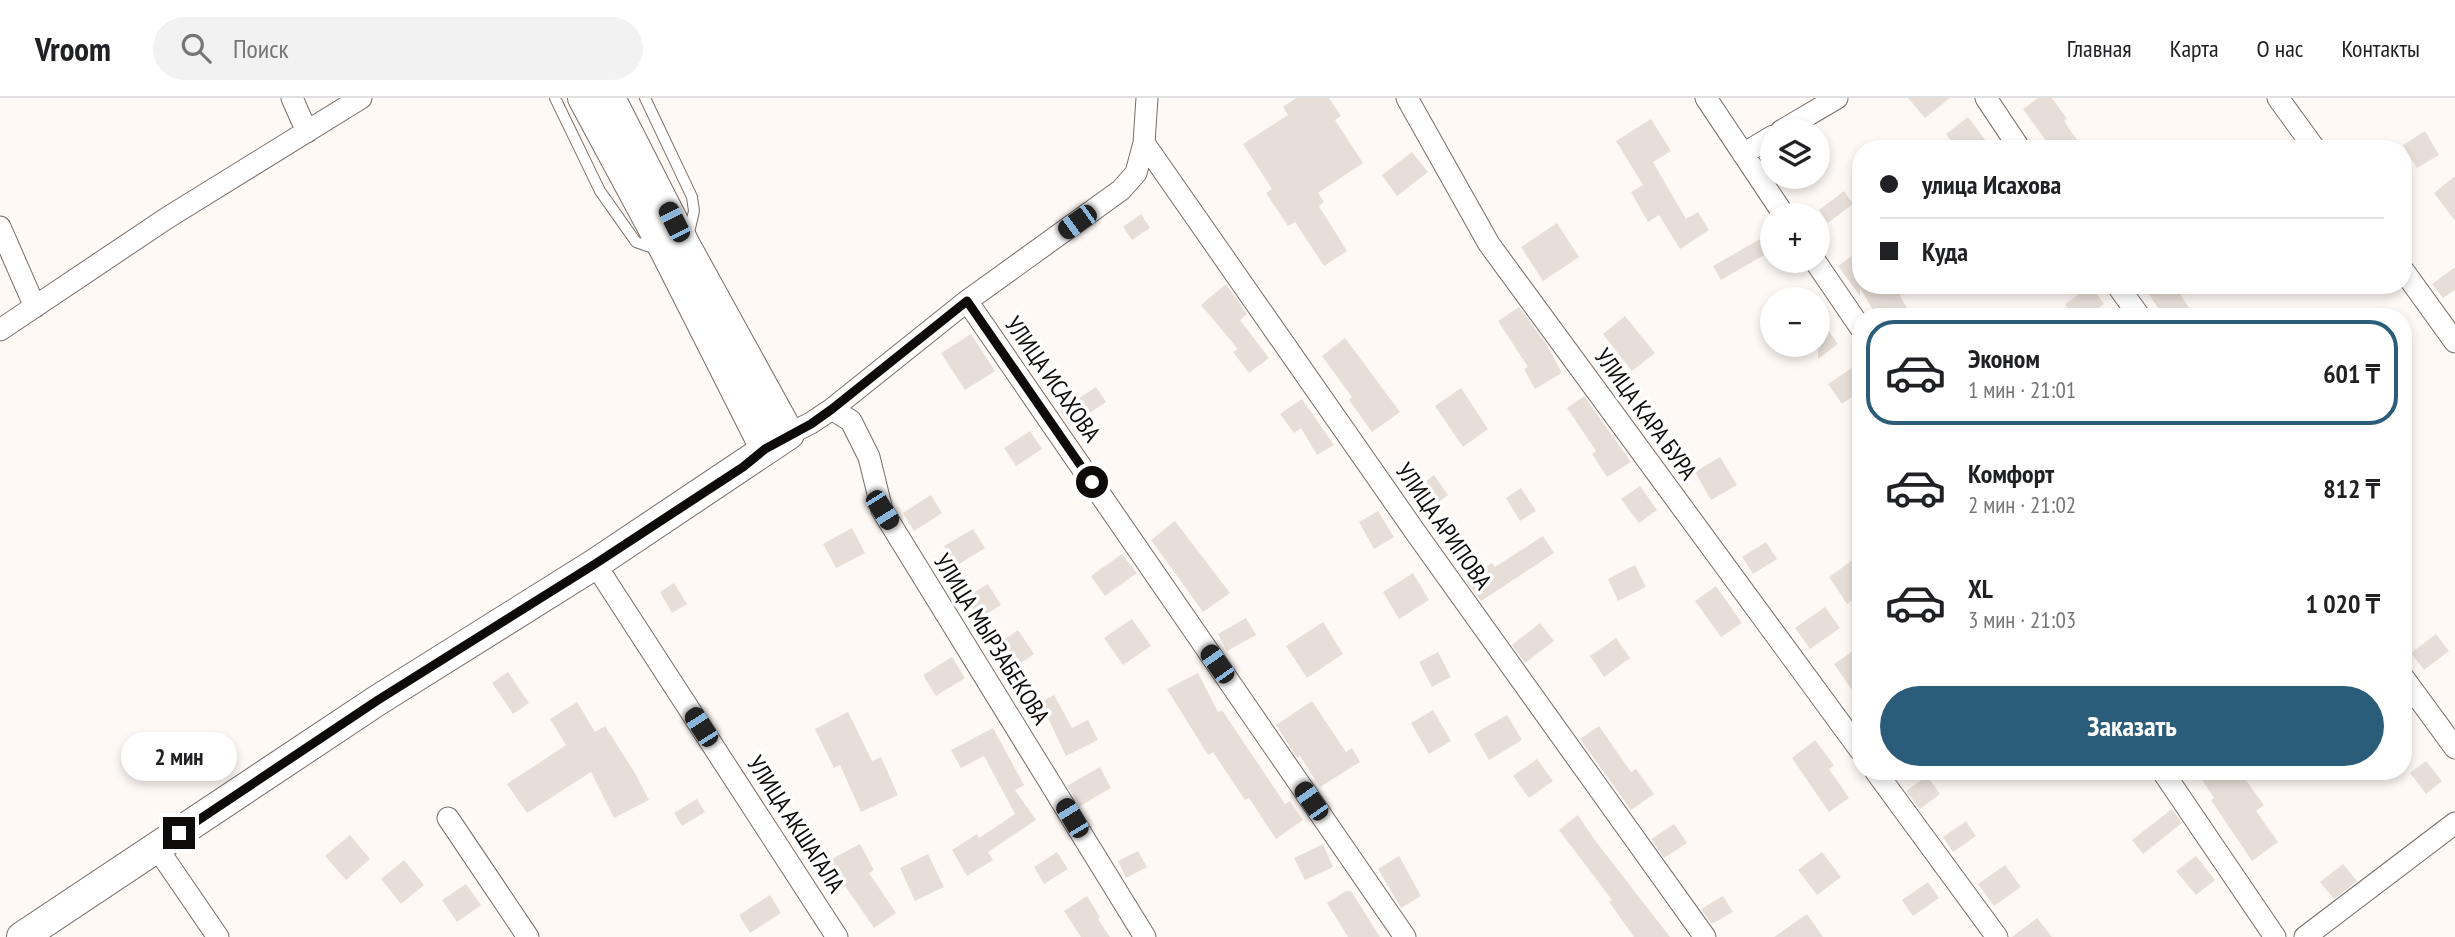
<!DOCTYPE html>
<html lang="ru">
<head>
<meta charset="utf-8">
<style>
  :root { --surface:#fff; --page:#f2f2f2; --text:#202124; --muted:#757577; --line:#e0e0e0; --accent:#2b5d7b }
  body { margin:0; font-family:"PT Sans Narrow",sans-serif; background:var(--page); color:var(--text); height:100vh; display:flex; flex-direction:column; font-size:26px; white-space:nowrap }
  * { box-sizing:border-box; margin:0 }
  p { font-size:23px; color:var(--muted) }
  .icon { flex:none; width:38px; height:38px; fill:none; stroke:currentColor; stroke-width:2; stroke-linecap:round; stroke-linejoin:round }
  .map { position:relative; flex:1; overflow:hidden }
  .side { position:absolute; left:1852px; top:210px; width:560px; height:472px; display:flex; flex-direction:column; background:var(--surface); border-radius:28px; box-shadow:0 4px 10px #0003 }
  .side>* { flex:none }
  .top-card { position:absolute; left:1852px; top:42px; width:560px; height:154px; border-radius:28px; box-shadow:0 4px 10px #0003; display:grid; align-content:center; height:154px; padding:0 28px; background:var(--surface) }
  .fabs { position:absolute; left:1760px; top:21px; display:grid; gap:14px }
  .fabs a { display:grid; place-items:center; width:70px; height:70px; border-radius:50%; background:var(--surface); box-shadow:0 4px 10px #0003; font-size:35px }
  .end { position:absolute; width:32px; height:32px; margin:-16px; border:9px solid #0e0c0a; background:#fff; box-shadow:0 0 0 4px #fff }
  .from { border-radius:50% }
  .bubble { position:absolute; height:49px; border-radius:24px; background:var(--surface); box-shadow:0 4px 10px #0003; font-size:23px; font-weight:800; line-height:49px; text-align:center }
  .car { position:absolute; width:21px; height:42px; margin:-21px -10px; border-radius:9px; box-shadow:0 0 5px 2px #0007; background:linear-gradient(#222 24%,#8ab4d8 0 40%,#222 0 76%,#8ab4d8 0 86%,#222 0) }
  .top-card b { display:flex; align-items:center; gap:24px; height:66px; font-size:26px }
  .top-card b+b { border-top:2px solid var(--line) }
  .top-card i { width:18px; height:18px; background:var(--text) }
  ul { padding:12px 0 0; list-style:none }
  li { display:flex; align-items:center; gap:21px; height:105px; margin:0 14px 10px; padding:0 14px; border:4px solid transparent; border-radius:28px }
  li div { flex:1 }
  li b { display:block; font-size:26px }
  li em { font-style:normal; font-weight:800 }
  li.selected { border-color:var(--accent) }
  li>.icon { width:63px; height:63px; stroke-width:1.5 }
  .cta { display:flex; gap:14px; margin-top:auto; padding:14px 28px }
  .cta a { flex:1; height:80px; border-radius:42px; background:var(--accent); color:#fff; font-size:28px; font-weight:800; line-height:80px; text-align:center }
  header { display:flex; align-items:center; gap:42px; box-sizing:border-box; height:98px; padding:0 35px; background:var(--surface); border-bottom:2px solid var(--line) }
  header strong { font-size:33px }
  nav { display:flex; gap:38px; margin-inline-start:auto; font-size:24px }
  .search { width:490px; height:63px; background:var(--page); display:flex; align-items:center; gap:18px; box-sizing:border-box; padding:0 24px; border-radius:38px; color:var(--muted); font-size:26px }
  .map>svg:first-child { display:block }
  .building { fill:#e7ded7 }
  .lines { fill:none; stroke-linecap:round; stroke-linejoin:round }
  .service-casing { stroke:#756d68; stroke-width:12 }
  .minor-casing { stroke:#756d68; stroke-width:23 }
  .secondary-casing { stroke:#756d68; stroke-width:32 }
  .service { stroke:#fff; stroke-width:10 }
  .minor { stroke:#fff; stroke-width:21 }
  .secondary { stroke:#fff; stroke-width:30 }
  .route { stroke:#0e0c0a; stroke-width:9 }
  .labels { text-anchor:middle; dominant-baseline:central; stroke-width:7; stroke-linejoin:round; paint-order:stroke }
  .street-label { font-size:24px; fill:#0e0c0a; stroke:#fff }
</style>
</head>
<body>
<header>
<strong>Vroom</strong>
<div class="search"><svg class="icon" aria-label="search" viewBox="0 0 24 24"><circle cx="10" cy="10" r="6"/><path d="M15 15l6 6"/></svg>Поиск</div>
<nav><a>Главная</a><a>Карта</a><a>О нас</a><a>Контакты</a></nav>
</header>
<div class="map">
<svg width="2455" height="839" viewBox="0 0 2455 839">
  <rect width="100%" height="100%" fill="#fff9f6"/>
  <path class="building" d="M1296,0h33l12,18 -6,4 28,43 -45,30 6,9 -5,4 28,45 -23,15 -29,-44 -7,4 -22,-33 6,-4 -29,-45 45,-29 -5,-8z
    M1908,0h42l-25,20z
    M2038,0h14l15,21 -3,2 19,28h-31l-29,-40z
    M1968,19l24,32h-35l-11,-15z
    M1651,21l20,32 -18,11 33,57 12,-7 11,18 -29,19 -21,-34 -11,7 -17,-30 12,-7 -27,-44z
    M2425,33l14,24 -22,13 -14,-23z
    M1412,54l16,20 -31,24 -15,-21z
    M2455,78v45l-21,-28z
    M1844,93l9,13 -25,19 -9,-13z
    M1141,116l9,14 -18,12 -9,-13z
    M1557,125l22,34 -36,24 -22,-34z
    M1767,137l6,10v5l-52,30 -8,-14z
    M1860,152v35h34l14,25 -11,7h-20l-17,-29v8l-22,-30z
    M2455,169v23l-12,8 -11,-14z
    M1226,186l21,30 -7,6 29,38 -20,15 -16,-21 5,-3 -37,-44z
    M2143,187h31l21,32h-31z
    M2091,188l13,18 -18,13h-12l-9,-13z
    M1519,209l28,38 15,28 -27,16 -11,-20 4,-2 -30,-46z
    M1625,218l30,37 -23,18 -29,-37z
    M1818,219l20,27 -20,15z
    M971,236l24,37 -30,19 -24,-37z
    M1345,240l55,74 -28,20 -23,-32 3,-3 -30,-41z
    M1853,269l7,11v13l-18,13 -14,-20z
    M1096,289l10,15 -36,24 -10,-15z
    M1461,290l27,41 -25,18 -28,-41z
    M1584,298l47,66 -24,15 -15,-23 4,-3 -29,-43z
    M1302,301l32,46 -17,10 -16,-27 -7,5 -14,-19z
    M1030,333l12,18 -26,17 -12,-18z
    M1720,359l17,28 -26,15 -16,-28z
    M1434,377l14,20 -26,19 -14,-20z
    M1640,388l17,24 -18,13 -18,-24z
    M1521,390l15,23 -16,10 -14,-23z
    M931,397l11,18 -28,18 -11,-18z
    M1378,413l16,26 -20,12 -15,-27z
    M1175,423l55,72 -27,19 -52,-72z
    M852,430l13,25 -29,15 -13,-24z
    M973,431l12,19 -29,18 -12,-20z
    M1543,438l11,17 -73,48 -15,-20 26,-18 3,4z
    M1766,444l11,17 -24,15 -11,-17z
    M1122,456l15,19 -32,23 -14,-20z
    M1854,461l6,9v27l-13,9 -18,-27z
    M1635,467l11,22 -28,14 -10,-22z
    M1413,475l16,27 -30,19 -16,-27z
    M674,485l13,21 -15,9 -12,-21z
    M988,486l13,21 -22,14 -14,-21z
    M1716,488l26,37 -21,14 -26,-36z
    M1825,509l15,21 -30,21 -15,-21z
    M1246,520l10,17 -29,16 -9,-17z
    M1132,521l19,27 -28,19 -19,-27z
    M1323,524l20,32 -36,24 -21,-32z
    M1540,525l14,18 -29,22 -13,-18z
    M1018,532l16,24 -22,15 -16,-24z
    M2436,536l13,17 -25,19 -13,-17z
    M1616,540l14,20 -26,19 -14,-21z
    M1860,548v37l-8,7 -18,-26z
    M1438,554l13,25 -19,10 -13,-25z
    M952,559l13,21 -29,18 -13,-21z
    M508,574l21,31 -16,11 -21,-31z
    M1198,575l20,39 4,-2 63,94 5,-3 13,19 -27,19 -27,-41 -4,2 -32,-48 -5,3 -41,-66z
    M1054,597l18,33 16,-8 10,20 -32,16 -18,-38 -9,5 -8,-16z
    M1312,603l34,51 6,-4 8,14 -40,25 -20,-31 -3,2 -21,-33z
    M577,604l18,30 10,-6 30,47 14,27 -35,18 -23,-46 -64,41 -20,-29 59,-39 -16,-26z
    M1433,612l18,31 -22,13 -18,-31z
    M848,614l24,49 9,-4 17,38 -37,17 -21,-47 -6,3 -19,-39z
    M1507,617l15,25 -33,20 -15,-26z
    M1599,628l32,46 5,-3 18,25 -23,16 -51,-71z
    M993,630l31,57 -9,5 21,30 -48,32 5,8 -26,16 -15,-26 25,-16 2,4 36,-24 -31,-58 -23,12 -10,-18z
    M1815,642l19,25 -5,4 20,29 -20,14 -37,-54z
    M1537,661l16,22 -24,17 -16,-22z
    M2426,663l16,20 -16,13 -16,-21z
    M1100,669l11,21 -31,18 -13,-20z
    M2197,674h43l24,33 -8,6 22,31 -26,19 -41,-61 3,-2z
    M1927,678l13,18 -20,15 -14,-18z
    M697,701l8,13 -23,14 -8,-13z
    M2172,711l10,14 -39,31 -11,-14z
    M1578,717l16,24 76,98h-36l-25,-35 3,-2 -53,-70z
    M1966,723l10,15 -23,16 -10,-15z
    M1674,726l13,19 -23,15 -13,-19z
    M350,737l20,24 -24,21 -21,-24z
    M860,746l14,26 -5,3 27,40 -22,15 -29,-42 -3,2 -14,-27z
    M1323,746l10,23 -28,13 -11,-22z
    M1138,753l9,16 -21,11 -8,-17z
    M1057,754l11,17 -24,15 -10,-17z
    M1822,754l19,25 -24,18 -19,-25z
    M928,756l16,33 -29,14 -15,-33z
    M1399,758l22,40 -20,12 -23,-39z
    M2196,758l19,24 -19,15 -20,-24z
    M404,762l20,25 -23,19 -20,-25z
    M2343,766l14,17 -23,18 -14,-17z
    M2005,767l16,22 -27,19 -16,-22z
    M1928,784l11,16 -26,18 -11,-16z
    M466,786l15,21 -24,17 -15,-22z
    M1346,793h5l29,46h-32l-21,-34z
    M770,797l11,18 -31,20 -11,-18z
    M1087,798l13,21 -2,2 12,18h-29l-17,-26z
    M1723,798l10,16 -21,12 -11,-15z
    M1807,816l16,23h-49z
    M2037,820l15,19h-40z"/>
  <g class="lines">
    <g class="service-casing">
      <path id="service" d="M555,0l45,93 36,51 23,8
        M645,0l47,99 2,14 -6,26"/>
    </g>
    <g class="minor-casing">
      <path id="minor" d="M292,0l15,34
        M1407,0l82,146 371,506
        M1706,0l78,117
        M1986,0l34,51
        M2278,0l37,51
        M1781,33l56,-33
        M1144,45l272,390 289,404
        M1743,56l30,-18
        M0,129l35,80
        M1815,163l45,66
        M2403,172l52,72
        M2117,187l23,32
        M967,203l438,636
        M0,232l167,-112 194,-120
        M832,311l135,-108 154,-111 15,-17 8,-30 3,-45
        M789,336l22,-11 21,-14 19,12 18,36 13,53 263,427
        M595,466l242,373
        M2403,579l52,71
        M1876,674l121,165
        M2163,674l112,165
        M448,720l80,119
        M157,750l61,89
        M2305,839l150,-114"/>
    </g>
    <g class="secondary-casing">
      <path id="secondary" d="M583,0l83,154 99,196
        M22,839l356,-237 217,-136 194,-130 -103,-187 -76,-149"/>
    </g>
    <use href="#service" class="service"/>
    <use href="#minor" class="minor"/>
    <use href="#secondary" class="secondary"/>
  </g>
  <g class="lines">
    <path class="route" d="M179,735l199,-133 217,-136 148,-97 22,-18 46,-25 21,-15 135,-108 125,181"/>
  </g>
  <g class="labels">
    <g class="street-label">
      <text transform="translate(1053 281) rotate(55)">УЛИЦА ИСАХОВА</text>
      <text transform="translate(1646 316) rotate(54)">УЛИЦА КАРА БУРА</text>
      <text transform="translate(1444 428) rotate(55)">УЛИЦА АРИПОВА</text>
      <text transform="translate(992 541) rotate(58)">УЛИЦА МЫРЗАБЕКОВА</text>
      <text transform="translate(796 726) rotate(57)">УЛИЦА АКШАГАЛА</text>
    </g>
  </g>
</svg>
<div class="fabs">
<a><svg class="icon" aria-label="layers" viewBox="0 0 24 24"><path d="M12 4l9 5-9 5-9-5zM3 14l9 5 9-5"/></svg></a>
<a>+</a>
<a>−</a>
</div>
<i class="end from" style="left:1092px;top:384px"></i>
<i class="end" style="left:179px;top:735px"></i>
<div class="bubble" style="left:121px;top:634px;width:116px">2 мин</div>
<i class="car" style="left:674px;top:124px;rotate:333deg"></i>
<i class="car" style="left:1077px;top:124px;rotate:234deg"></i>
<i class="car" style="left:882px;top:412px;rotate:148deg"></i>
<i class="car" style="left:1217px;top:566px;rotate:325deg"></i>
<i class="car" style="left:701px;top:629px;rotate:327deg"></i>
<i class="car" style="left:1311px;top:703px;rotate:325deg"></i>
<i class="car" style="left:1072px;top:720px;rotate:329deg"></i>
<div class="top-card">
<b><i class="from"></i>улица Исахова</b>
<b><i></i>Куда</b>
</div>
<section class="side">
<ul>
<li class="selected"><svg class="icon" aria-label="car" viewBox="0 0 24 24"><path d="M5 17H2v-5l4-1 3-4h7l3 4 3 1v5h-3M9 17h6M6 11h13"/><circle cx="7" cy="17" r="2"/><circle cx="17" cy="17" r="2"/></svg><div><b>Эконом</b><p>1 мин · 21:01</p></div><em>601 ₸</em></li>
<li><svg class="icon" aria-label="car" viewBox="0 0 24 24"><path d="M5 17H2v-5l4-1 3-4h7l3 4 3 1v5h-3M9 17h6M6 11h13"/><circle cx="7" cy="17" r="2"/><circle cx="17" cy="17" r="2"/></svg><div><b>Комфорт</b><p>2 мин · 21:02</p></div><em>812 ₸</em></li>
<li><svg class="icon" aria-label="car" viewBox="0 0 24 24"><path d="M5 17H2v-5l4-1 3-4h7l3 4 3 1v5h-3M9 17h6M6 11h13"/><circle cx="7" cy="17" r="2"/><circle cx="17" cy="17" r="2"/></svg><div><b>XL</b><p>3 мин · 21:03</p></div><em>1 020 ₸</em></li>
</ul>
<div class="cta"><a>Заказать</a></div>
</section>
</div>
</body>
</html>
